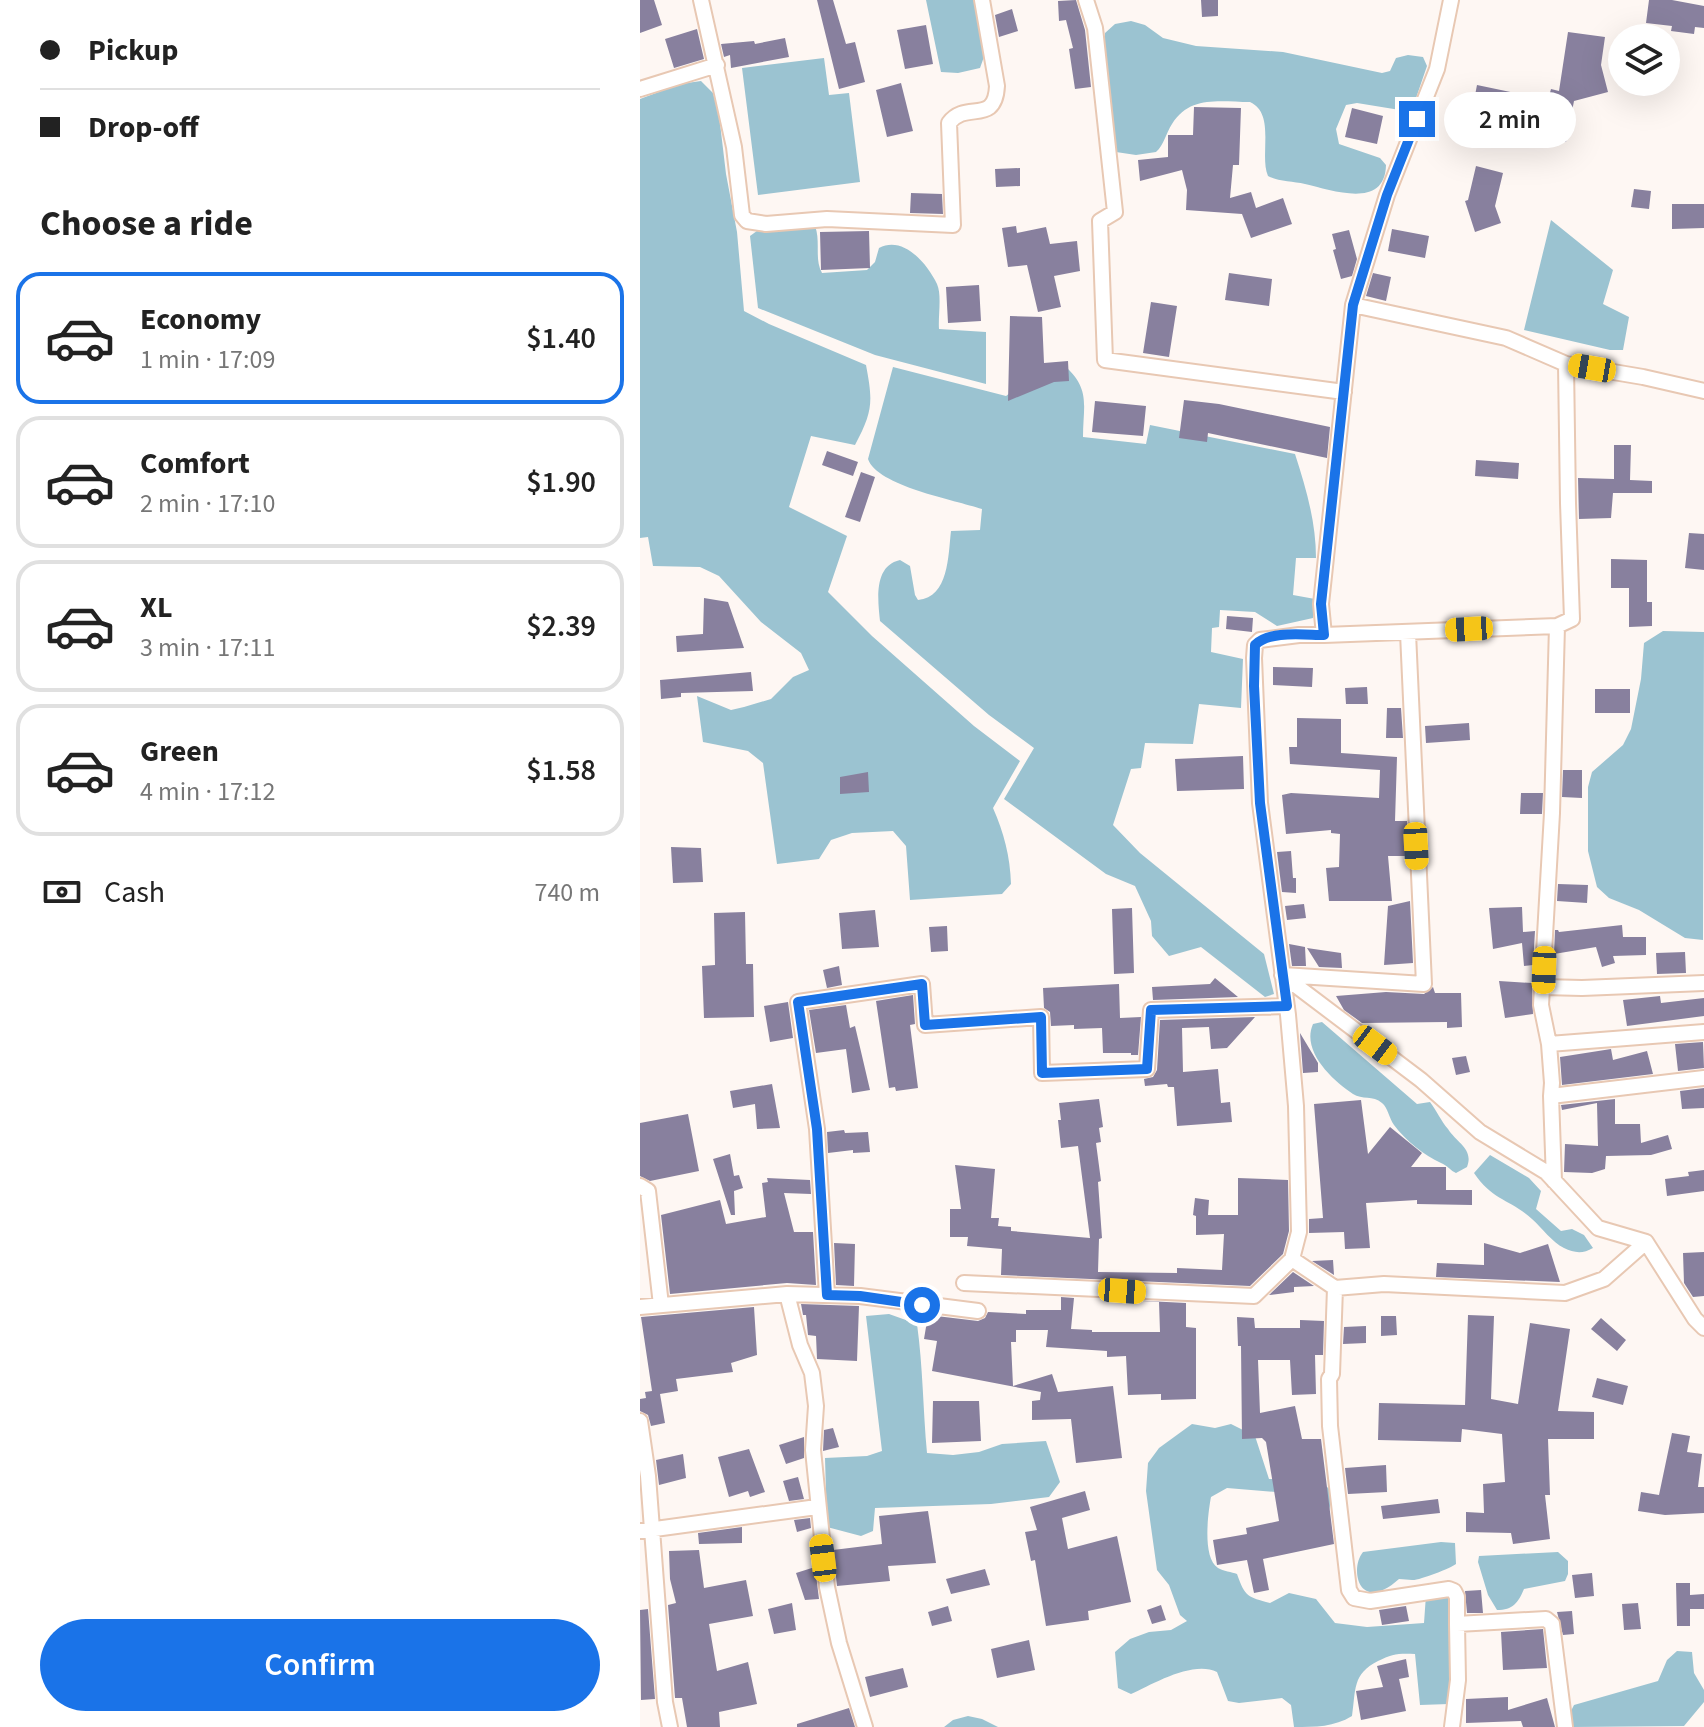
<!DOCTYPE html>
<html lang="en">
<head>
<meta charset="utf-8">
<style>
  :root { --surface:#fff; --page:#f2f2f2; --text:#222; --muted:#767676; --line:#e0e0e0; --accent:#1a73e8 }
  body { margin:0; font-family:"Source Sans 3",sans-serif; background:var(--page); color:var(--text); height:100vh; display:flex; flex-direction:column; font-size:30px; white-space:nowrap }
  * { box-sizing:border-box; margin:0 }
  p { font-size:26px; color:var(--muted) }
  .icon { flex:none; width:44px; height:44px; fill:none; stroke:currentColor; stroke-width:2; stroke-linecap:round; stroke-linejoin:round }
  .map { position:relative; flex:1; overflow:hidden }
  .drawer { display:flex; flex-direction:column; background:var(--surface); width:640px }
  .drawer>* { flex:none }
  .top-card { display:grid; align-content:center; height:176px; padding:0 40px; background:var(--surface) }
  .controls { position:absolute; left:968px; top:24px; display:grid; gap:16px }
  .controls a { display:grid; place-items:center; width:72px; height:72px; border-radius:50%; background:var(--surface); box-shadow:0 8px 32px #0002; font-size:40px }
  .end { position:absolute; width:36px; height:36px; margin:-18px; border:10px solid #1a73e8; background:#fff; box-shadow:0 0 0 4px #fff }
  .from { border-radius:50% }
  .bubble { position:absolute; height:56px; border-radius:28px; background:var(--surface); box-shadow:0 8px 32px #0002; font-size:26px; font-weight:600; line-height:56px; text-align:center }
  .car { position:absolute; width:24px; height:48px; margin:-24px -12px; border-radius:10px; box-shadow:0 0 6px 2px #0007; background:linear-gradient(#f5c518 24%,#345 0 40%,#f5c518 0 76%,#345 0 86%,#f5c518 0) }
  .top-card b { display:flex; align-items:center; gap:28px; height:76px; font-size:30px }
  .top-card b+b { border-top:2px solid var(--line) }
  .top-card i { width:20px; height:20px; background:var(--text) }
  ul { padding:0; list-style:none }
  li { display:flex; align-items:center; gap:24px; height:132px; margin:0 16px 12px; padding:0 24px; border:4px solid var(--line); border-radius:24px }
  li div { flex:1 }
  li b { display:block; font-size:30px }
  li em { font-style:normal; font-weight:600 }
  li.active { border-color:var(--accent) }
  li>.icon { width:72px; height:72px; stroke-width:1.5 }
  h2 { padding:0 40px; font-size:36px; line-height:96px }
  .pay { display:flex; align-items:center; gap:20px; height:88px; padding:0 40px; font-size:30px }
  .pay p { margin-inline-start:auto }
  .action { display:flex; gap:16px; margin-top:auto; padding:16px 40px }
  .action a { flex:1; height:92px; border-radius:48px; background:var(--accent); color:#fff; font-size:32px; font-weight:600; line-height:92px; text-align:center }
  main { display:flex; flex:1; min-height:0 }
  .map>svg:first-child { display:block }
  .water { fill:#9bc3d1 }
  .building { fill:#88809e }
  .lines { fill:none; stroke-linecap:round; stroke-linejoin:round }
  .minor-casing { stroke:#e8c8b3; stroke-width:18 }
  .minor { stroke:#fff; stroke-width:14 }
  .route { stroke:#1a73e8; stroke-width:10 }
</style>
</head>
<body>
<main>
<section class="drawer">
<div class="top-card">
<b><i class="from"></i>Pickup</b>
<b><i></i>Drop-off</b>
</div>
<h2>Choose a ride</h2>
<ul>
<li class="active"><svg class="icon" aria-label="car" viewBox="0 0 24 24"><path d="M5 17H2v-5l4-1 3-4h7l3 4 3 1v5h-3M9 17h6M6 11h13"/><circle cx="7" cy="17" r="2"/><circle cx="17" cy="17" r="2"/></svg><div><b>Economy</b><p>1 min · 17:09</p></div><em>$1.40</em></li>
<li><svg class="icon" aria-label="car" viewBox="0 0 24 24"><path d="M5 17H2v-5l4-1 3-4h7l3 4 3 1v5h-3M9 17h6M6 11h13"/><circle cx="7" cy="17" r="2"/><circle cx="17" cy="17" r="2"/></svg><div><b>Comfort</b><p>2 min · 17:10</p></div><em>$1.90</em></li>
<li><svg class="icon" aria-label="car" viewBox="0 0 24 24"><path d="M5 17H2v-5l4-1 3-4h7l3 4 3 1v5h-3M9 17h6M6 11h13"/><circle cx="7" cy="17" r="2"/><circle cx="17" cy="17" r="2"/></svg><div><b>XL</b><p>3 min · 17:11</p></div><em>$2.39</em></li>
<li><svg class="icon" aria-label="car" viewBox="0 0 24 24"><path d="M5 17H2v-5l4-1 3-4h7l3 4 3 1v5h-3M9 17h6M6 11h13"/><circle cx="7" cy="17" r="2"/><circle cx="17" cy="17" r="2"/></svg><div><b>Green</b><p>4 min · 17:12</p></div><em>$1.58</em></li>
</ul>
<div class="pay"><svg class="icon" aria-label="cash" viewBox="0 0 24 24"><path d="M3 7h18v10H3z"/><circle cx="12" cy="12" r="2"/></svg>Cash<p>740 m</p></div>
<div class="action"><a>Confirm</a></div>
</section>
<div class="map">
<svg width="1064" height="1727" viewBox="0 0 1064 1727">
  <rect width="100%" height="100%" fill="#fef7f3"/>
  <path class="water" d="M286,0h48l11,54 -5,14 -22,5 -17,-1z
    M491,21l14,4 18,13 33,8 87,6 99,21 8,-2 6,-13 12,-3 15,2 4,9 -12,35 -9,10 -49,-8 -11,2 -10,24 3,15 41,14 6,7c-1,45 -54,25 -81,19 -12,-3 -26,-2 -37,-8 -9,-21 8,-62 -18,-74 -30,0 -60,-7 -78,22 -6,9 -8,21 -16,28l-20,3 -20,-3 -11,-80v-39l10,-9z
    M184,58l5,37 20,-2 11,89 -102,13 -16,-127z
    M61,81l12,12 6,22 7,59 11,58 7,79 25,13 97,41c7,37 7,46 -11,80l-44,-9 -22,71 58,29 -19,56 44,44 102,90 46,35 -27,47c11,25 17,48 18,76l-9,10 -92,6 -4,-54 -13,-15 -41,2 -21,7 -12,19 -42,5 -14,-101 -15,-12 -45,-9 -6,-46 34,14 13,-3 27,-8 22,-22 16,-7 -8,-17 -40,-31 -42,-46 -19,-9 -47,-1 -5,-29 -8,1v-439l40,-15z
    M911,220l62,50 -10,34 26,13 -6,33h-13l-86,-20z
    M175,226c6,15 -1,33 7,47l45,-3 8,-8 4,-14c24,-13 48,15 58,36 5,11 1,32 2,45l47,3v52l-111,-29 -117,-47 -8,-72 11,-8z
    M425,366c26,24 18,39 18,71l63,7 4,-19 145,29c11,34 21,68 21,104h-20l-3,37 22,4 -2,19 -36,8 -22,-14 -35,-2 -1,17 -7,1 -1,24 32,7 -2,49 -42,-4 -6,40 -48,-1 -4,25 -10,1 -18,56 27,28 124,101 10,40 -9,3 -64,-50 -32,9 -17,-20 -1,-15 -16,-35 -29,-12 -102,-75 30,-51 -45,-33 -109,-94c-2,-20 -7,-55 20,-61l10,6 5,29 3,5c31,-3 30,-44 33,-69l29,-1 2,-21c-27,-9 -105,-23 -114,-50l25,-92 113,29 21,-16z
    M1023,631l41,1 -1,308 -18,-2 -46,-28 -30,-12 -12,-11 -9,-36v-64l4,-15 31,-27 8,-16 10,-50 3,-36z
    M682,1022l95,82 13,-2c7,9 11,19 18,27 9,14 26,20 19,38l-11,6c-5,-2 -9,-8 -15,-10 -17,-8 -35,-22 -47,-38 -5,-7 -6,-17 -12,-22 -9,-8 -20,-3 -29,-9 -21,-14 -52,-43 -40,-70z
    M850,1155l39,23 12,13 -5,18 25,22 11,-2 12,6 9,13c-10,6 -19,5 -29,0 -12,-6 -22,-20 -32,-29 -22,-20 -39,-18 -58,-46z
    M249,1314l28,10c6,43 6,86 10,129l26,2 26,-3 23,-8 44,-3 14,41 -11,15 -58,7 -116,4 -2,23 -12,5 -34,-9 -2,-69 42,-2 15,-5 -16,-135z
    M552,1424l23,4 16,-4 24,12 14,43 47,1 17,11 -4,20 -53,-19 -49,-4 -16,9c-3,16 -9,61 7,71 5,3 14,4 19,6 8,23 11,23 33,29l19,-10 27,6 19,24 32,4 57,-4 2,-28 18,-3 10,7 -5,105 -29,1 -5,-51c-16,-1 -23,0 -37,7 -26,13 -22,29 -26,55 -18,11 -36,11 -58,11l-3,-22 -9,-7 -43,5 -11,-2 -11,-29c-24,-12 -64,12 -86,22l-13,-6 -3,-36 15,-13 19,-7 22,-2 16,-9 -7,-6 -11,-30 -12,-15 -11,-79 2,-28 11,-15z
    M801,1542l14,1 1,21c-5,4 -38,17 -44,16 -4,0 -8,-1 -13,-1 -40,36 -50,-10 -36,-27z
    M918,1552l10,9v13l-3,7 -41,8c-6,14 -11,21 -27,21l-9,-15 -10,-33 1,-6z
    M1037,1651l15,1 2,21 10,17v12l-20,24 -111,1 -3,-14 4,-8 84,-24 9,-21z
    M328,1716l14,3 16,8h-54l9,-7z"/>
  <path class="building" d="M0,0h14l8,25 -22,8z
    M177,0h16l13,44 9,-2 10,40 -26,7z
    M436,0l9,30 6,57 -16,2 -6,-40 4,-1 -7,-28 -7,1 -1,-20z
    M561,0h17v16l-16,1z
    M1009,0h23l32,6v22l-9,-1 -1,7 -23,-3 1,-5 -26,-3z
    M372,9l6,22 -19,6 -4,-22z
    M286,25l7,39 -28,5 -8,-39z
    M57,29l7,30 -30,9 -9,-29z
    M928,32l37,5 -4,28 7,27 -34,9 -8,41 -96,-21 7,-36 71,15 3,-11 8,2z
    M145,38l4,19 -58,11 -1,-13 -6,2 -3,-13 33,-3 1,3z
    M261,83l12,48 -26,6 -11,-47z
    M554,107l47,1 -2,57h-6l-3,33 21,-6 5,16 27,-10 9,26 -41,14 -9,-24 -56,-4 1,-20 -5,-20 -42,11 -2,-21 30,-3v-22h25z
    M712,108l31,8 -6,28 -32,-7z
    M836,166l27,7 -8,33 6,17 -26,9 -10,-31 3,-1z
    M380,168v18l-24,1 -1,-18z
    M994,189l17,2 -2,18 -18,-2z
    M271,193l31,1 1,20 -33,-1z
    M1032,204h32v24l-32,1z
    M376,226l1,7 29,-6 4,17 27,-3 3,30 -26,5 7,31 -23,5 -11,-47 -19,2 -6,-39z
    M752,229l37,7 -4,22 -37,-7z
    M709,230l8,29 -5,17 -11,3 -8,-29 3,-1 -4,-15z
    M229,231l1,37 -49,2 -1,-38z
    M589,273l43,6 -3,27 -44,-6z
    M733,273l18,4 -5,24 -20,-5z
    M339,285l2,36 -33,2 -2,-36z
    M511,302l26,4 -8,51 -26,-4z
    M370,316l32,1 2,46 24,-2 1,20 -15,1 -46,19z
    M544,400l35,4 111,23 -3,31 -119,-25 -1,9 -28,-4z
    M455,401l51,5 -3,30 -51,-4z
    M974,445h17l-1,35 22,1v12h-39l-2,25 -32,1 -1,-41 36,1z
    M187,451l31,11 -5,14 -31,-11z
    M836,460l43,3 -1,16 -43,-3z
    M221,472l14,5 -15,45 -15,-5z
    M1049,533l15,1v36l-19,-2z
    M971,559l36,1v42h5v24l-23,1v-39h-18z
    M64,598l24,4 16,46 -67,4 -1,-16 27,-2z
    M587,616l26,2 -1,14 -26,-3z
    M633,667l40,1 -1,19 -39,-2z
    M111,672l2,19 -72,2v4l-20,2 -1,-19z
    M727,687l1,17h-22l-1,-16z
    M955,689h35v24h-35z
    M747,708h14l2,30h-17z
    M657,718l44,1v34l56,4 -2,64h12l1,35h-20l4,45h-63l-3,-33 13,-1 1,-33 -9,-1v-3l-45,4 -4,-39 9,-2 88,5 1,-28 -90,-6 -1,-17h8z
    M829,723l1,17 -44,3 -1,-17z
    M603,756l1,33 -67,2 -2,-32z
    M923,770h19v28l-20,-1z
    M228,772l1,20 -29,2v-17z
    M881,793h22l-1,21h-22z
    M31,847l30,1 2,34 -30,1z
    M651,851l2,27h3v15l-14,-1 -5,-40z
    M918,884l30,1 -1,18 -30,-2z
    M770,901l3,62 -29,2 4,-59z
    M664,904l2,14 -19,2 -2,-14z
    M882,907l1,25 12,-1 -2,34 -9,1 -2,-23 -29,6 -4,-41z
    M492,908l2,65 -20,1 -2,-65z
    M235,910l4,37 -37,2 -3,-36z
    M105,912l1,52h7l1,53 -50,1 -2,-52 13,-1 -1,-52z
    M982,925l1,12h23v18l-33,1 2,7 -13,4 -6,-20 -42,7 1,-24h3l1,2z
    M307,926l1,25 -17,1 -2,-25z
    M649,944l16,3 1,19h-14z
    M667,948l34,5 1,15 -23,-1z
    M1045,952l1,21 -29,1 -1,-21z
    M199,966l3,19 -15,3 -4,-18z
    M575,978l23,19 -85,3 -1,-13 58,-3z
    M859,981l33,2 1,31 -28,4z
    M479,984l1,34 21,-1 -3,38h-7v-2h-28l-1,-25 -28,1v-4l-23,1 -1,-14 -6,-4 -1,-20z
    M793,987l2,6h26l1,34 -15,1v-6l-85,1 -18,-13 -8,-14 50,-4 38,2z
    M273,995l2,29 -5,1 8,63 -22,3 -1,-4 -6,1 -13,-87z
    M1020,996l1,7 43,-5v18l-77,10 -4,-26z
    M148,1002l5,36 -23,4 -6,-36z
    M206,1005l4,23 5,-2 15,64 -18,3 -6,-44 -30,4 -7,-43z
    M615,1017l-28,31 -16,1 -2,-22 -27,1 1,44 35,-3 3,34 9,-1 2,20 -55,4 -3,-39h-6l-1,-3 -22,2 -1,-7 9,-2 4,-7 3,-50z
    M660,1033l18,30v9l-15,1z
    M1063,1042l1,26 -26,3 -3,-27z
    M971,1049l2,11 34,-9 6,23 -91,11 -2,-28z
    M826,1056l4,16 -14,3 -4,-17z
    M132,1084l8,44 -23,1 -2,-25 -22,4 -3,-17z
    M1064,1088v20l-22,1 -2,-18z
    M459,1099l4,28 -4,1 2,14 -5,1 5,38 -3,1 4,56 -3,1 -1,33 79,1v-5l45,2 2,-36 -28,1v-19l-3,-1 2,-17 14,2 -1,15h30v-37l50,2 1,51 -6,23 -33,32 -249,-11 1,-26 -35,-3 1,-9h-18v-28h11l-6,-44 40,4 -4,49h8l-1,8 13,1v4l79,7 -12,-92 -17,2 -3,-28h3l-2,-17z
    M975,1099v25h25l1,19 27,-8 4,14 -21,6 -45,1 -1,13 -13,4 -28,-1 1,-28 33,2 -1,-43 -35,7 -1,-5z
    M721,1100l7,54 22,-27 32,26 -11,14h35v23h26v15l-55,-1v-4l-51,3 4,45 -25,1 -1,-17 -35,1v-14l14,-1 -9,-114z
    M48,1114l11,57 -49,10 -10,-5v-53z
    M204,1130l1,3 23,-1 2,20 -17,1v-3l-25,3 -1,-21z
    M90,1154l4,22 5,-1 4,13 -9,3 1,24h-4l-18,-56z
    M1064,1170v21l-37,5 -2,-17 24,-3 -1,-4z
    M127,1178l43,2 1,14 -27,-1 10,39h19l3,53 -29,-2 -117,11 -9,-79 59,-15 6,24 40,-7 -4,-34 6,-1z
    M194,1243l21,1 -1,42 -18,-1z
    M844,1243l36,10 28,-9 12,38 -124,-5 1,-14 47,2z
    M1064,1252v44l-11,1 -9,-14 -1,-30z
    M693,1260l1,15 -22,-14z
    M653,1272l21,14 -20,1v5l-25,3z
    M421,1297l13,1 -3,31 21,1v2h68l-1,-30 -51,-3 78,4v24l10,1v71l-35,1v-6l-33,1 -2,-39 -19,1v-6l-61,-4 2,-17h-32v12h-5l2,44 39,-12 6,18 55,-6 9,72 -46,5 -5,-44 -39,1v-19l8,-1 1,-8 -109,-21 5,-30 -13,-2 4,-24 50,6 7,-3 3,-6 38,2v-4h35z
    M161,1304l58,2 -2,55 -40,-2 -1,-23 -8,-1 -2,-20h-3z
    M114,1307l3,48 -26,8 2,9 -57,7 2,12 -18,3 5,29 -14,3 -3,-11 -8,-4v-12l6,-1 -1,-6 7,-1 -11,-74z
    M828,1315l26,1 -3,83 27,5 12,-81 40,6 -12,82 36,1v27h-46l2,56h-5l5,44 -37,5 -2,-11 -45,-1v-20l18,1 -1,-29 22,-2 -3,-48 -40,-5 -1,13 -83,-2 1,-37 86,2z
    M741,1316h15l1,19 -16,1z
    M597,1317l17,1 1,10h45v-8l24,1 -1,34h-8l1,39 -24,1 -2,-35h-32l2,53 35,-7 7,33h19l13,105 -71,15 6,31 -15,3 -7,-33 -30,5 -4,-25 34,-6 -1,-6 33,-7 -13,-79 -4,-4 -20,1 -1,-93h-3z
    M961,1318l25,22 -9,11 -26,-22z
    M726,1326v17l-23,1 1,-17z
    M957,1378l31,8 -5,19 -31,-8z
    M293,1401h46l2,40 -49,2z
    M193,1428l6,19 -16,4 1,-21z
    M1032,1433l18,3 -3,16 15,2 -4,33h6v26l-39,2 -27,-4 3,-19 18,3z
    M164,1437v21l-18,6 -7,-19z
    M109,1449l16,43 -15,5 -2,-6 -19,6 -11,-40z
    M43,1454l3,24 -27,7 -3,-25z
    M746,1465l1,27 -39,2 -3,-26z
    M158,1477l6,22 -15,2 -6,-20z
    M445,1491l5,19 -28,8 6,31 49,-13 14,66 -43,9 1,9 -43,6 -11,-66 -4,1 -6,-29 12,-2 -7,-23z
    M798,1499l2,14 -57,6 -2,-13z
    M288,1511l8,52 -48,3 2,15 -53,5 -4,-36 49,-6 -3,-28z
    M170,1518l1,10 -14,4 -3,-12z
    M102,1527v16l-43,1 -1,-11z
    M59,1550l5,38 42,-8 7,36 -44,8 8,47 31,-9 9,42 -38,8 1,15h-33l-5,-29h-7l-7,-93 8,-2 -6,-24 -1,-28z
    M175,1567l4,32 -14,1 -9,-27z
    M345,1569l5,16 -39,9 -5,-15z
    M952,1573l2,23 -19,2 -3,-23z
    M1036,1583h14v12l14,-1v15h-14v17h-13z
    M841,1590l2,23h-16l-2,-22z
    M152,1603l4,27 -22,4 -6,-25z
    M998,1603l3,26 -17,1 -2,-26z
    M521,1605l5,15 -14,4 -5,-14z
    M308,1606l4,15 -20,5 -4,-14z
    M766,1606l3,15 -27,4 -3,-15z
    M8,1609l7,90 -14,1 -1,-90z
    M932,1611l2,23 -11,1 -6,-23z
    M903,1629l4,39 -44,2 -2,-38z
    M389,1640l6,30 -38,8 -6,-29z
    M766,1659l3,18 -10,2 7,32 -45,9 -5,-29 27,-4 -6,-21z
    M263,1668l5,19 -38,10 -5,-20z
    M868,1697v13l39,-12 8,29h-32l-2,-6 -55,2v-24z
    M209,1708l6,19h-58v-3z"/>
  <g class="lines">
    <g class="minor-casing">
      <path id="minor" d="M61,0l33,147 8,68 5,6 19,3 61,-5 126,6 -4,-102c17,-23 46,3 48,-37l-15,-86
        M446,0l9,28 20,184 -15,9 5,139 239,32
        M0,89l77,-24
        M713,305l34,-110 50,-126 14,-69
        M917,626l15,-7 -4,-116 -2,-139
        M684,635l233,-9 -5,187 -11,192 8,39 3,39 -1,13 3,85
        M642,975l139,105 59,52 66,40 52,56 48,14 49,77 9,9
        M643,975l141,9 -16,-351
        M903,987l39,1 122,-5
        M909,1044l155,-12
        M911,1096l153,-18
        M0,1186l8,5 13,114
        M652,1259l43,29 49,-4 181,9 39,-14 42,-37
        M324,1283l290,13 38,-37 7,-27 -3,-126 -8,-91 -28,-212 -6,-145 1,-13 5,-5 39,-5h25l-3,-31 32,-299 153,33 60,26 77,13 61,14
        M695,1288l-3,86 -3,5 1,47 19,164 5,8 16,3 79,-12 5,2 3,6v27l89,-5 6,5 13,103
        M147,1294l13,51 12,28 4,33 -3,44 14,137 12,56 26,84
        M187,1295l-10,-166 -19,-127 124,-18 3,41 116,-8 1,56 105,-4 4,-59 136,-4
        M0,1307l147,-13 73,2 118,15
        M0,1421l8,55 17,226 5,25
        M0,1531l177,-24
        M812,1727l6,-47 -1,-56"/>
    </g>
    <use href="#minor" class="minor"/>
  </g>
  <g class="lines">
    <path class="route" d="M282,1305l-62,-9 -33,-1 -10,-166 -19,-127 124,-18 3,41 116,-8 1,56 105,-4 4,-59 136,-4 -27,-203 -6,-117 1,-41c14,-15 50,-10 69,-10l-3,-31 32,-299 34,-110 30,-76"/>
  </g>
</svg>
<div class="controls">
<a><svg class="icon" aria-label="layers" viewBox="0 0 24 24"><path d="M12 4l9 5-9 5-9-5zM3 14l9 5 9-5"/></svg></a>
</div>
<i class="end from" style="left:282px;top:1305px"></i>
<i class="end" style="left:777px;top:119px"></i>
<div class="bubble" style="left:804px;top:92px;width:132px">2 min</div>
<i class="car" style="left:952px;top:368px;rotate:280deg"></i>
<i class="car" style="left:829px;top:629px;rotate:267deg"></i>
<i class="car" style="left:776px;top:846px;rotate:177deg"></i>
<i class="car" style="left:904px;top:970px;rotate:182deg"></i>
<i class="car" style="left:735px;top:1045px;rotate:127deg"></i>
<i class="car" style="left:482px;top:1291px;rotate:94deg"></i>
<i class="car" style="left:183px;top:1558px;rotate:353deg"></i>
</div>
</main>
</body>
</html>
